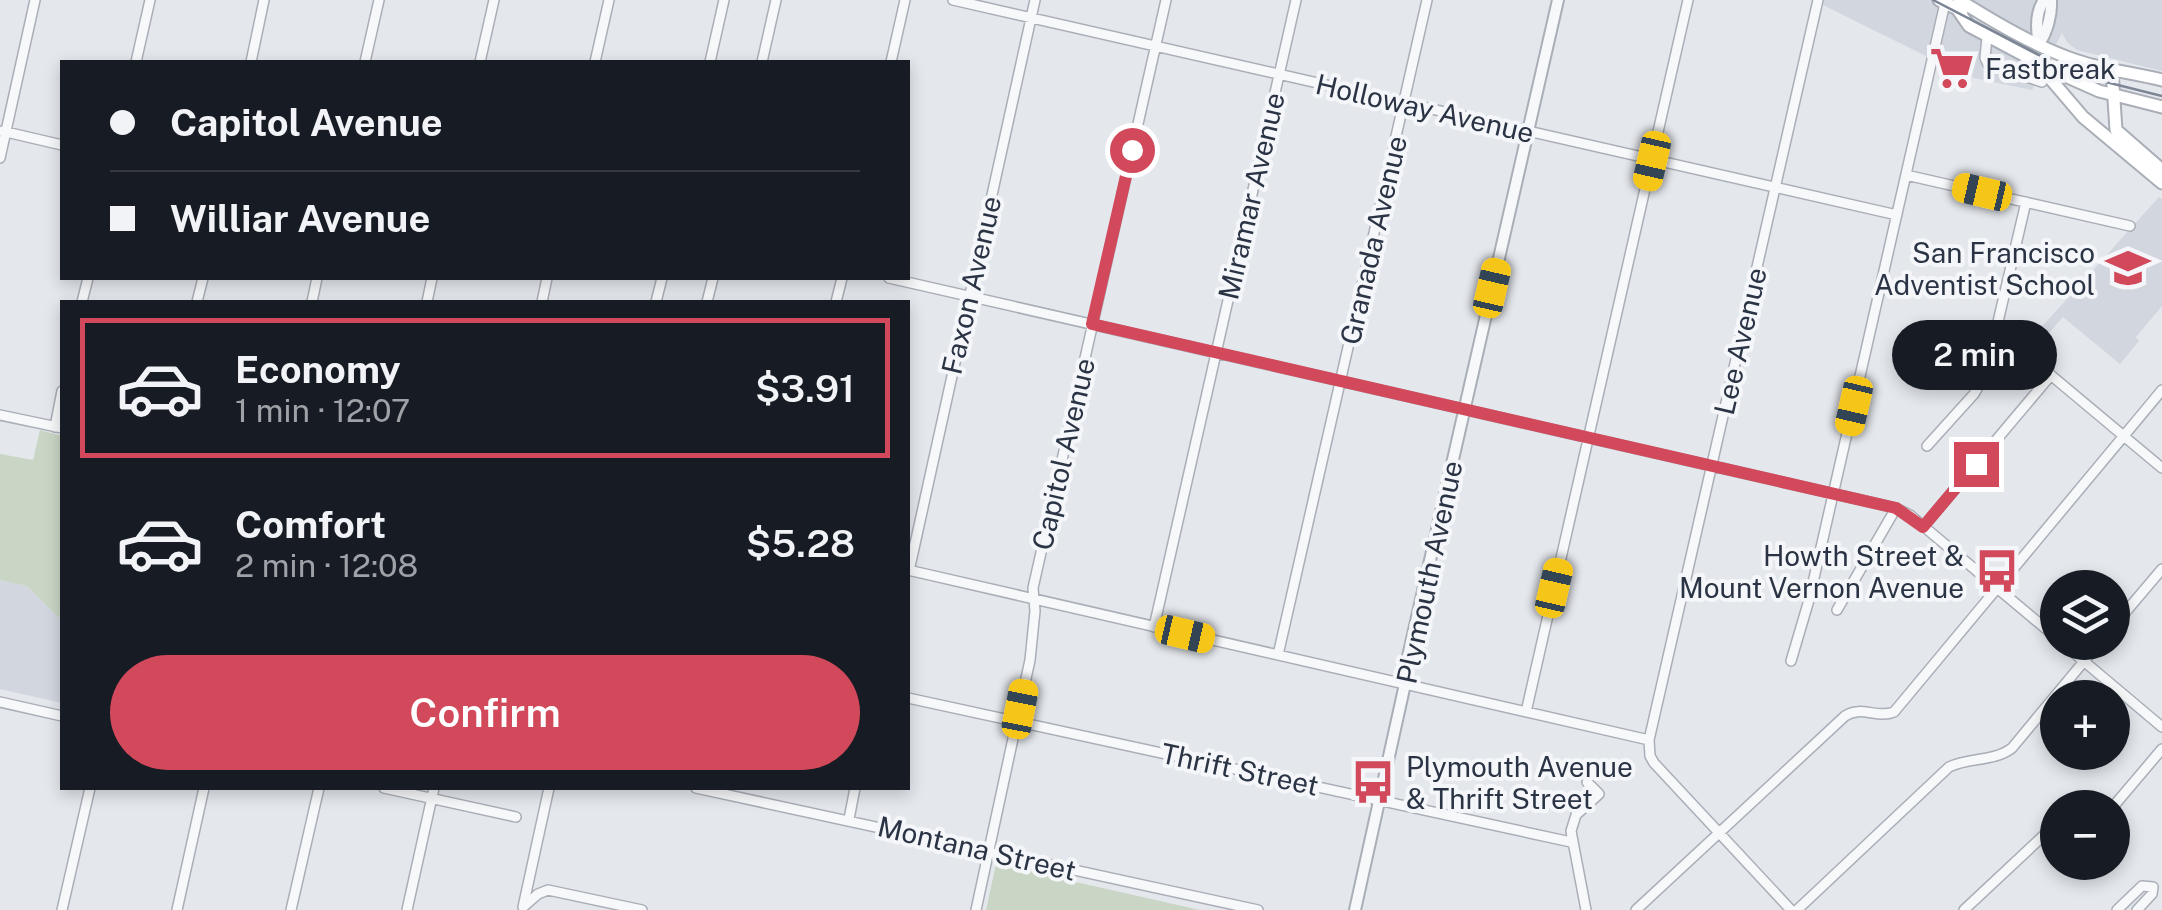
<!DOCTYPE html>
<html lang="en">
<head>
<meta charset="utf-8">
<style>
  :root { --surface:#171b24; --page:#20242c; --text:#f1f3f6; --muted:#9ea1a6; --line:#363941; --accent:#d1495b }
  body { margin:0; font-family:"Public Sans",sans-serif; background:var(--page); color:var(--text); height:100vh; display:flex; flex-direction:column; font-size:38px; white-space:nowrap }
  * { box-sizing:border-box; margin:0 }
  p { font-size:32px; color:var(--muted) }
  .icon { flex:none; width:55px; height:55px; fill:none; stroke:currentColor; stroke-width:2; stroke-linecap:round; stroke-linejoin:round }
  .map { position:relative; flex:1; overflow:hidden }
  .drawer { position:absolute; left:60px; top:300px; width:850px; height:490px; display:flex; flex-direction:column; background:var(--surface); border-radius:0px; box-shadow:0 5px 15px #0003 }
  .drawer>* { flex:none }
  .guide { position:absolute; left:60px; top:60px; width:850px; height:220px; border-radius:0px; box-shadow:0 5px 15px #0003; display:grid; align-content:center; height:220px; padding:0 50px; background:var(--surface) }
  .buttons { position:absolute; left:2040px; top:570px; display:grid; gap:20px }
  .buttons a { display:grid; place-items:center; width:90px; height:90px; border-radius:50%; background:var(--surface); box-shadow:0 5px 15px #0003; font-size:50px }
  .end { position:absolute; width:45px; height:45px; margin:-22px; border:12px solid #d1495b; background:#fff; box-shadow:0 0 0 5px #fff }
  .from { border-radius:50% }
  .bubble { position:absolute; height:70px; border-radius:35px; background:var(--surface); box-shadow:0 5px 15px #0003; font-size:32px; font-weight:600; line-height:70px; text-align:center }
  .car { position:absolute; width:30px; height:60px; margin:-30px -15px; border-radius:12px; box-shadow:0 0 8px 2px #0007; background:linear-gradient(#f5c518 24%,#345 0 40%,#f5c518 0 76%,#345 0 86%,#f5c518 0) }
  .guide b { display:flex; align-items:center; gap:35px; height:95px; font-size:38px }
  .guide b+b { border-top:2px solid var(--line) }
  .guide i { width:25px; height:25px; background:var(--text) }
  ul { padding:18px 0 0; list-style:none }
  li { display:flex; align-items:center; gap:30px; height:140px; margin:0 20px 15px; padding:0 30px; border:5px solid transparent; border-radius:0px }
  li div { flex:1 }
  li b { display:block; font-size:38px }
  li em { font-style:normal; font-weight:600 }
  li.on { border-color:var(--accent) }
  li>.icon { width:90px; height:90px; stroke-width:1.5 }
  .button { display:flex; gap:20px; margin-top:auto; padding:20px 50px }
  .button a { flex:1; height:115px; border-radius:60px; background:var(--accent); color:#fff; font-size:40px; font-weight:600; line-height:115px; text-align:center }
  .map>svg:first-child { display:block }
  .built { fill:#d2d6de }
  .green { fill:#c9d6c5 }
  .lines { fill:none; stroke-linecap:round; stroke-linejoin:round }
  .minor-casing { stroke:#a9aeb7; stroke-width:12 }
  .tertiary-casing { stroke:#a9aeb7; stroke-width:14 }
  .secondary-casing { stroke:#a9aeb7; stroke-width:15 }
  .minor { stroke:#f7f8fa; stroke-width:9 }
  .tertiary { stroke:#f7f8fa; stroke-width:10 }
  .secondary { stroke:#fff; stroke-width:11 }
  .tram { stroke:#7d8696; stroke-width:2.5 }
  .route { stroke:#d1495b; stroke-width:12 }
  .labels { text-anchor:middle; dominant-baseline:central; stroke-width:8; stroke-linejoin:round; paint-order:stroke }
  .poi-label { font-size:28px; fill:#2b3445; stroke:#f4f6f9; text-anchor:start }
  .street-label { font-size:28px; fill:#2b3445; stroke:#f4f6f9 }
</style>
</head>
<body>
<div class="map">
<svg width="2162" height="910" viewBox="0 0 2162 910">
  <rect width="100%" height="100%" fill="#e4e7ec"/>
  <path class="built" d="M1813,0h349v71l-85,-21 -10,-8 -5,-9 -30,57 -92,-19 -14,-15z
    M2159,197l3,2v107l-26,31 3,4 -19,23 -57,-47 -27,31 -8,-6z
    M0,580l27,6 35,35v82l-62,-14z"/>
  <path class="green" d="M40,430l22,6v185l-35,-35 -27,-6v-126l33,6z
    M996,864l204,46h-214z"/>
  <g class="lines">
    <g class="minor-casing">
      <path id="minor" d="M953,0l944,215
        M1987,37l-2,21 3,6 54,18
        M136,62l14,-62
        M251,62l13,-62
        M365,62l14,-62
        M480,62l14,-62
        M595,62l14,-62
        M710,62l14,-62
        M762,62l14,-62
        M891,62l14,-62
        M2,131l60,14
        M0,158l35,-158
        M1906,175l224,51
        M889,278l1007,230 14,7 148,124
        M82,302l6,-24
        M197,302l6,-24
        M312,302l5,-24
        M427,302l5,-24
        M542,302l5,-24
        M656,302l6,-24
        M707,302l6,-24
        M836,302l6,-24
        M1997,330l165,138
        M0,415l62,13
        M55,427l7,-36
        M1927,446l47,-52 12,-21 40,-171
        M1923,527l128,-152
        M908,570l741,170 1,16 4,7 137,147
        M909,571l126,-571
        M1837,610l59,-102
        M1154,627l142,-627
        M2112,628l50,-59
        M2061,642l101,85
        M1278,655l149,-655
        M1791,661l18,-61 136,-597
        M908,698l663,144
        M0,702l62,14
        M1526,712l162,-712
        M1649,740l169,-740
        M384,788l132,29
        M696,788l562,122
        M2112,808l50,-59
        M849,819l6,-31
        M523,907l15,-13 10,-4 94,20
        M523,907l26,-119
        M62,910l28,-122
        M177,910l27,-122
        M291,910l28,-122
        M407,910l27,-122
        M976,910l54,-250 5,-49 -2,-23 133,-588
        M1586,910l-15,-79 5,-16 23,-21 -12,-12
        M1636,910l209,-194c16,-11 32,3 49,-4l268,-322
        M1797,910l152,-143c20,-10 45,-5 63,-19l88,-106
        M1964,910l94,-88
        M2117,910l25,-24 11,1 -1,7 -15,16"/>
    </g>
    <g class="tertiary-casing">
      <path id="tertiary" d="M2039,44c8,-12 13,-29 12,-44
        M2039,44c-3,-15 -4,-31 5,-44
        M1355,910l50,-226 -1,-10 154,-674"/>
    </g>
    <g class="secondary-casing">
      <path id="secondary" d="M1939,0l23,11
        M1959,0c37,23 77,47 119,61 27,9 56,12 84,19
        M1958,10l11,16 85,45 45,20 63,16
        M2042,69l41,48 79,66
        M2112,70l4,60 46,40"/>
    </g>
    <use href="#minor" class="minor"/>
    <use href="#tertiary" class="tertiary"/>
    <use href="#secondary" class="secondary"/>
    <path class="tram" d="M1933,0l145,75 84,21"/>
  </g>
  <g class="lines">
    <path class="route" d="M1132,150l-40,174 804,184 27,19 53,-63"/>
  </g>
  <defs>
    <g id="supermarket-bare" transform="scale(3.45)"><path d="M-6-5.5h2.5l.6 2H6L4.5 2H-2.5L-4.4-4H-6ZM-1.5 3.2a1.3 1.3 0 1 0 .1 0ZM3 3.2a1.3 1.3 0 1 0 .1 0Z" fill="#d1495b" stroke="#f4f6f9" stroke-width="2.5" paint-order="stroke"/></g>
    <g id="school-bare" transform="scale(3.45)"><path d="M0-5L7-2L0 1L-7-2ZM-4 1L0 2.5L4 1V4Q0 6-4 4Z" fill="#d1495b" stroke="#f4f6f9" stroke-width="2.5" paint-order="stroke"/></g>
    <g id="bus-bare" transform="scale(3.45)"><path d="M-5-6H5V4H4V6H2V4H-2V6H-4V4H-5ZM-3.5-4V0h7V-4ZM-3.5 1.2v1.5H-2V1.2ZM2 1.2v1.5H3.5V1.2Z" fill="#d1495b" stroke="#f4f6f9" stroke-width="2.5" paint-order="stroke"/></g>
  </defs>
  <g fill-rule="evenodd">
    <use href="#supermarket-bare" x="1952" y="68"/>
    <use href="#school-bare" x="2128" y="268"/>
    <use href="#bus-bare" x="1997" y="571"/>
    <use href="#bus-bare" x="1373" y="782"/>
  </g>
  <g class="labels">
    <g class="poi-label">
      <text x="1985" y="68">Fastbreak</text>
      <text x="2095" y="252" text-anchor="end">San Francisco<tspan x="2095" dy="32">Adventist School</tspan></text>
      <text x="1964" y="555" text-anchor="end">Howth Street &amp;<tspan x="1964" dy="32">Mount Vernon Avenue</tspan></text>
      <text x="1406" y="766">Plymouth Avenue<tspan x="1406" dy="32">&amp; Thrift Street</tspan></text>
    </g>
    <g class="street-label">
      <text transform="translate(1425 108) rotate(13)">Holloway Avenue</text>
      <text transform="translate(1251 196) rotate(-77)">Miramar Avenue</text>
      <text transform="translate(1373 240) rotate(-77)">Granada Avenue</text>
      <text transform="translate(971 285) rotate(-77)">Faxon Avenue</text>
      <text transform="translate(1740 341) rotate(-77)">Lee Avenue</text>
      <text transform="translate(1063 454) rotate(-77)">Capitol Avenue</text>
      <text transform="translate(1429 572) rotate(-78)">Plymouth Avenue</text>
      <text transform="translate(1240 769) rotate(12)">Thrift Street</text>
      <text transform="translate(977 848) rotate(13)">Montana Street</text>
    </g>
  </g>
</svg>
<div class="buttons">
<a><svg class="icon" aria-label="layers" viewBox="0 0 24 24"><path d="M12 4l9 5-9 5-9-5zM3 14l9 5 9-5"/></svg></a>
<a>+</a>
<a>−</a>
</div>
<i class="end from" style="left:1132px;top:150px"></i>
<i class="end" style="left:1976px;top:464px"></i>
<div class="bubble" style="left:1892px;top:320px;width:165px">2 min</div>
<i class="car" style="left:1652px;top:161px;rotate:193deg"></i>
<i class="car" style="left:1982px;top:192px;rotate:283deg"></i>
<i class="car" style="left:1492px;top:288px;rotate:13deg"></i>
<i class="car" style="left:1854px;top:406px;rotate:193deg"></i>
<i class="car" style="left:1554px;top:588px;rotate:13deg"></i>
<i class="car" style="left:1185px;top:634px;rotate:103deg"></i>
<i class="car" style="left:1020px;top:709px;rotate:11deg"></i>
<div class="guide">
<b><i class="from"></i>Capitol Avenue</b>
<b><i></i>Williar Avenue</b>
</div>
<section class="drawer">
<ul>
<li class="on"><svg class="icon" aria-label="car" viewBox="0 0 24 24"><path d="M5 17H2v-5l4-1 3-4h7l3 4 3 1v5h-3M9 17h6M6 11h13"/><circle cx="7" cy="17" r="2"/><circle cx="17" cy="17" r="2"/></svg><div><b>Economy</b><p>1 min · 12:07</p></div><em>$3.91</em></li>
<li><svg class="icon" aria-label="car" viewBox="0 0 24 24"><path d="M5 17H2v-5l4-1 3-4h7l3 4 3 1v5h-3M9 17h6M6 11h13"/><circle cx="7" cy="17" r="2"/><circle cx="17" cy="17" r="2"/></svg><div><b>Comfort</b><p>2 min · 12:08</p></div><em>$5.28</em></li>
</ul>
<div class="button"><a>Confirm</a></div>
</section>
</div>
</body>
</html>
